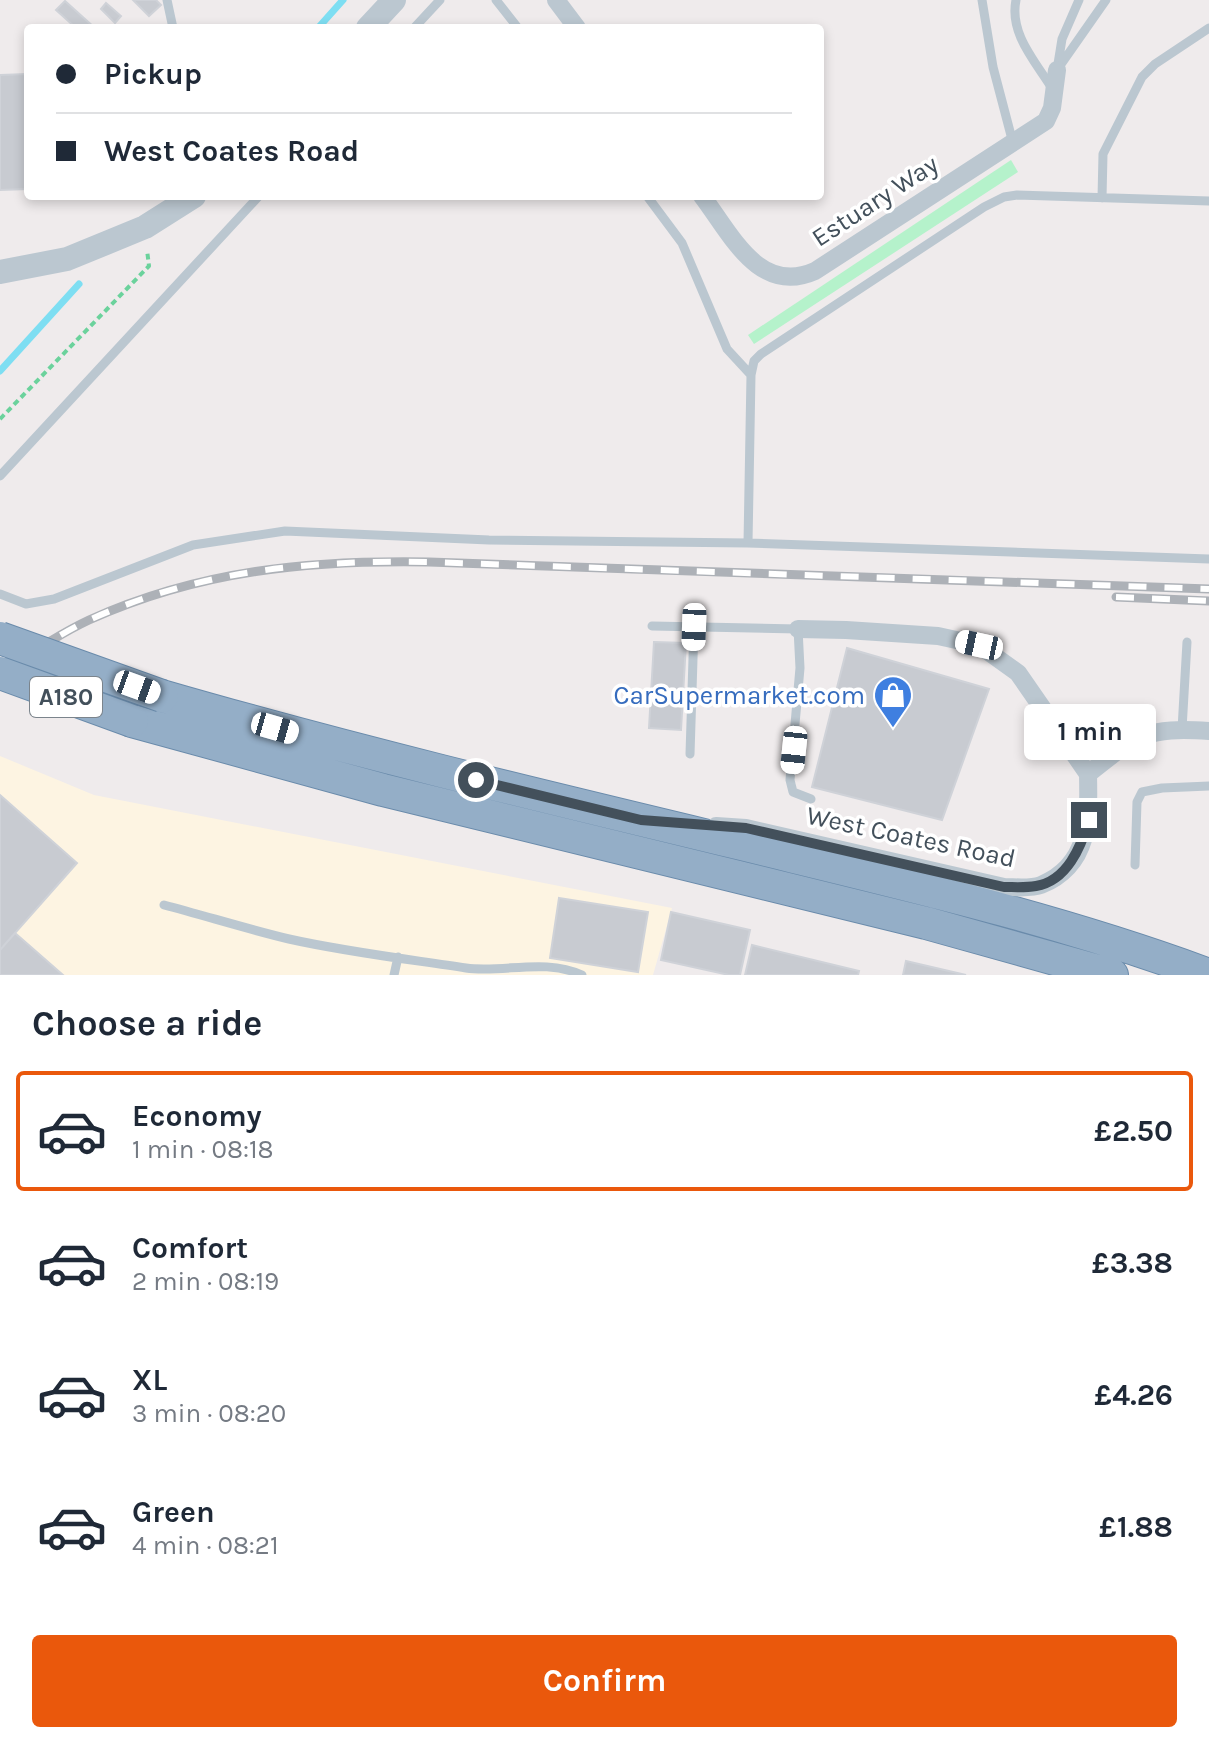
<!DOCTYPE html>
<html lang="en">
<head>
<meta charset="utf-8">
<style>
  :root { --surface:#fff; --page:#f6f6f7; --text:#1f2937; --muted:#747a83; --line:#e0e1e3; --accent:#ea580c }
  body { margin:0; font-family:Karla,sans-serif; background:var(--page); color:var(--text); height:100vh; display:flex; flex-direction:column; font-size:30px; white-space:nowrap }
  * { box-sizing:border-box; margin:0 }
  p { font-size:26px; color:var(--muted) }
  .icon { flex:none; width:44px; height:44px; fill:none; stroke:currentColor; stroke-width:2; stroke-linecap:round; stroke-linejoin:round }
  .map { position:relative; height:975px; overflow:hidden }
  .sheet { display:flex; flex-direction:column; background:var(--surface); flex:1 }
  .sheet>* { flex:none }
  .guide { position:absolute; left:24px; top:24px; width:800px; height:176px; border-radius:8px; box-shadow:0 4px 12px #0003; display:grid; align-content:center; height:176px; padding:0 32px; background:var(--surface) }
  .end { position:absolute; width:36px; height:36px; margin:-18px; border:10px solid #43505b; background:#fff; box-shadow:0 0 0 4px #fff }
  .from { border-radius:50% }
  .bubble { position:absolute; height:56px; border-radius:8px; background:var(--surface); box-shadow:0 4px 12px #0003; font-size:26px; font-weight:700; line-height:56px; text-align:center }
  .car { position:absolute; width:24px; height:48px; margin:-24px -12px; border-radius:10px; box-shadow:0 0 6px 2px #0007; background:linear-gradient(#fff 24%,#345 0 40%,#fff 0 76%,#345 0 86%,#fff 0) }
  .guide b { display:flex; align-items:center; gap:28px; height:76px; font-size:30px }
  .guide b+b { border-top:2px solid var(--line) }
  .guide i { width:20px; height:20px; background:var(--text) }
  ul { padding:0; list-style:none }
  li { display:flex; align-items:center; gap:24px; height:120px; margin:0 16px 12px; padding:0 16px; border:4px solid transparent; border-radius:8px }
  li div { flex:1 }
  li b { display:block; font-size:30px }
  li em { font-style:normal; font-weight:700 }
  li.on { border-color:var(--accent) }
  li>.icon { width:72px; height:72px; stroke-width:1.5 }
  h2 { padding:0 32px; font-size:36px; line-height:96px }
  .button { display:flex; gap:16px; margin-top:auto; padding:16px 32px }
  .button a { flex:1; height:92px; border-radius:8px; background:var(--accent); color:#fff; font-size:32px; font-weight:700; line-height:92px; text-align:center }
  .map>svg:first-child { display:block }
  .commercial { fill:#fdf4e2 }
  .green { fill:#b5f2cb }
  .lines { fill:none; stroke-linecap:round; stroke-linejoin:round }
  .stream { stroke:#7edef2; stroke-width:7 }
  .building { fill:#c8cbd1; stroke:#cfd2d8; stroke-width:2 }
  .trunk-casing { stroke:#6a8bab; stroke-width:34 }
  .path { stroke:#6bd29c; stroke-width:4; stroke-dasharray:6 4; stroke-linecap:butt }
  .service { stroke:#bbc7d0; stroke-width:9 }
  .minor { stroke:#bbc7d0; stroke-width:18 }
  .tertiary { stroke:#bbc7d0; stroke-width:24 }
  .trunk { stroke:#94aec7; stroke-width:32 }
  .rail-casing { stroke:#adb1b7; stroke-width:9 }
  .rail { stroke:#fff; stroke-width:6; stroke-dasharray:18; stroke-linecap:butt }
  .trunk-bridge-casing { stroke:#6a8bab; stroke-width:34; stroke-linecap:butt }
  .trunk-bridge { stroke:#94aec7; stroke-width:32 }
  .route { stroke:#43505b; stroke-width:10 }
  .labels { text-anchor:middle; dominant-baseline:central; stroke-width:7; stroke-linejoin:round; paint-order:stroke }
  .shield { fill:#fff; stroke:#7b848c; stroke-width:2 }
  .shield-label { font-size:24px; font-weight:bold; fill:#43505b }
  .street-label { font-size:26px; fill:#43505b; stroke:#fff }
  .shop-label { font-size:26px; fill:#366cbe; stroke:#fff; text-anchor:end }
</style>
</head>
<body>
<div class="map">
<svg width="1209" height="975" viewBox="0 0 1209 975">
  <rect width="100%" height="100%" fill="#efebec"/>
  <path class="commercial" d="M0,756l94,39 578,113 -19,67h-653z"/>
  <path class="green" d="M1011,160l7,12 -264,172 -6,-9z"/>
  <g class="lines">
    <path class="stream" d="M318,28l25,-28
      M0,371l79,-87"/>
  </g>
  <path class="building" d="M133,0h23l5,5 -12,11z
    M65,1l30,27h-19l-20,-18z
    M106,3l15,13 -6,7 -14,-14z
    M27,74l1,115 -28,1v-115z
    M654,642l32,1 -5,87 -32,-2z
    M847,648l142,41 -47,131 -130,-33z
    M0,795l77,68 -77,87z
    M559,898l89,14 -10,60 -88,-14z
    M671,912l79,18 -10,45h-11l-68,-15z
    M15,933l48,42h-63v-25z
    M752,945l107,26 -1,4h-113z
    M906,961l60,14h-63z"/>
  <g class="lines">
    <g class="trunk-casing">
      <path id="trunk" d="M162,696c190,55 383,101 575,147 159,39 318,75 472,132
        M132,721l251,69 543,133 186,52"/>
    </g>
    <path class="path" d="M0,419l149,-153 -2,-16"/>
    <path class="service" d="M167,0l6,28
      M496,0l22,28
      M982,0l11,67 20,76
      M1016,0c-7,34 20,62 37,90
      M1079,0l-17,39 -5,31 49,-70
      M414,28l26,-28
      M647,196l35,47 45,106 24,26
      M1102,198l1,-44 39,-77 13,-13 54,-36
      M1209,201l-192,-6 -13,2 -20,10 -223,147 -7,7 -3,14 -3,168 461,16
      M0,476l259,-280
      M0,594l26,10 28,-5 139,-54 92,-14 204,9 259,3
      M652,626l146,3 2,39 -10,112 3,12 18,7
      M1182,729l5,-87
      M690,754l4,-127
      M1135,865l2,-63 5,-10 20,-4 47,-2
      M164,905c42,11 83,24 125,34 58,13 118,20 177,29 38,5 79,-10 116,7
      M394,975l4,-18"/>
    <path class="minor" d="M556,0l21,28
      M702,196c29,38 57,100 113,75l231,-150 6,-13 5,-38
      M798,629l48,1 92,6 41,9 39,28 70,101
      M716,826l30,2 258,59c11,0 27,2 37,-2 49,-20 48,-66 47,-111 49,-39 57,-47 121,-43"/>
    <path class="tertiary" d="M368,28l26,-28
      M0,272l67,-13 78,-32 49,-31"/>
    <use href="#trunk" class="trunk"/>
    <g class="rail-casing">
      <path id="rail" d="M1116,597l93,4
        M0,674c29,-19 57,-39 89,-54 111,-50 220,-60 340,-58l780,27"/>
    </g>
    <use href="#rail" class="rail"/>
    <g class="trunk-bridge-casing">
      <path id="trunk-bridge" d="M0,638l162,58
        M0,673l132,48"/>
    </g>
    <use href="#trunk-bridge" class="trunk-bridge"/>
  </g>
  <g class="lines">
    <path class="route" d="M476,780l165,40 105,8 258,59c10,0 21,1 32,-1 31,-5 45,-39 53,-66"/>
  </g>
  <defs>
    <g id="shop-pin" transform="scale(2)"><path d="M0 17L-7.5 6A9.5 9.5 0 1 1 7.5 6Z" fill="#3f7fe0" stroke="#fff"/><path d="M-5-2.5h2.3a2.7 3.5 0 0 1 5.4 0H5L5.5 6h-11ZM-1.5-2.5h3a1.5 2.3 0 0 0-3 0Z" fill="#fff"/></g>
  </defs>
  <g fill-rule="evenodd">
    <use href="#shop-pin" x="893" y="695"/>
  </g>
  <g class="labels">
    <rect class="shield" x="30" y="677" width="72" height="40" rx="6"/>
    <g class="shield-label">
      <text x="66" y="697">A180</text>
    </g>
    <g class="street-label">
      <text transform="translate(875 201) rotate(-33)">Estuary Way</text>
      <text transform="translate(911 837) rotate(12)">West Coates Road</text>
    </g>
    <g class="shop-label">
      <text x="865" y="695">CarSupermarket.com</text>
    </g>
  </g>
</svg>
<i class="end from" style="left:476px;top:780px"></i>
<i class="end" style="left:1089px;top:820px"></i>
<div class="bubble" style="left:1024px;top:704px;width:132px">1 min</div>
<i class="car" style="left:694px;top:627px;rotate:182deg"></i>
<i class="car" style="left:979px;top:645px;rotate:282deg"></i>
<i class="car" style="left:137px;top:687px;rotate:110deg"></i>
<i class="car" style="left:275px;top:728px;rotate:106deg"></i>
<i class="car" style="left:794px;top:750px;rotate:186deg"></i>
<div class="guide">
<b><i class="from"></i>Pickup</b>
<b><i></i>West Coates Road</b>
</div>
</div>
<section class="sheet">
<h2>Choose a ride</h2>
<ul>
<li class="on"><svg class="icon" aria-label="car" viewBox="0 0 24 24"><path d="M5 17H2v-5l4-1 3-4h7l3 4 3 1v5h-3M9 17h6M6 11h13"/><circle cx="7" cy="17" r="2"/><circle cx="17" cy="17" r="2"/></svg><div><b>Economy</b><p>1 min · 08:18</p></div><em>£2.50</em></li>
<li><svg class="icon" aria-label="car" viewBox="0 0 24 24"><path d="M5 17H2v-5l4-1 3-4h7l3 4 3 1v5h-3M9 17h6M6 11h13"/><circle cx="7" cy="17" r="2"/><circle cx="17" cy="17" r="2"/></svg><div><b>Comfort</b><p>2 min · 08:19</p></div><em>£3.38</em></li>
<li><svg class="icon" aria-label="car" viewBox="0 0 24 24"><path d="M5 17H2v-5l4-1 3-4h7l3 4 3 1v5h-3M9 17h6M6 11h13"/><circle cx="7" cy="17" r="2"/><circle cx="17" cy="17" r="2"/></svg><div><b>XL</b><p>3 min · 08:20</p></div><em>£4.26</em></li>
<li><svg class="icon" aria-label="car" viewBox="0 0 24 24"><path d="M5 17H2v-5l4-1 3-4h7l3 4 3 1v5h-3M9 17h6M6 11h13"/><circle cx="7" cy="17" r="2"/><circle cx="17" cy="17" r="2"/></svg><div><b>Green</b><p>4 min · 08:21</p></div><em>£1.88</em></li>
</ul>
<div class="button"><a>Confirm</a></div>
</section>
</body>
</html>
